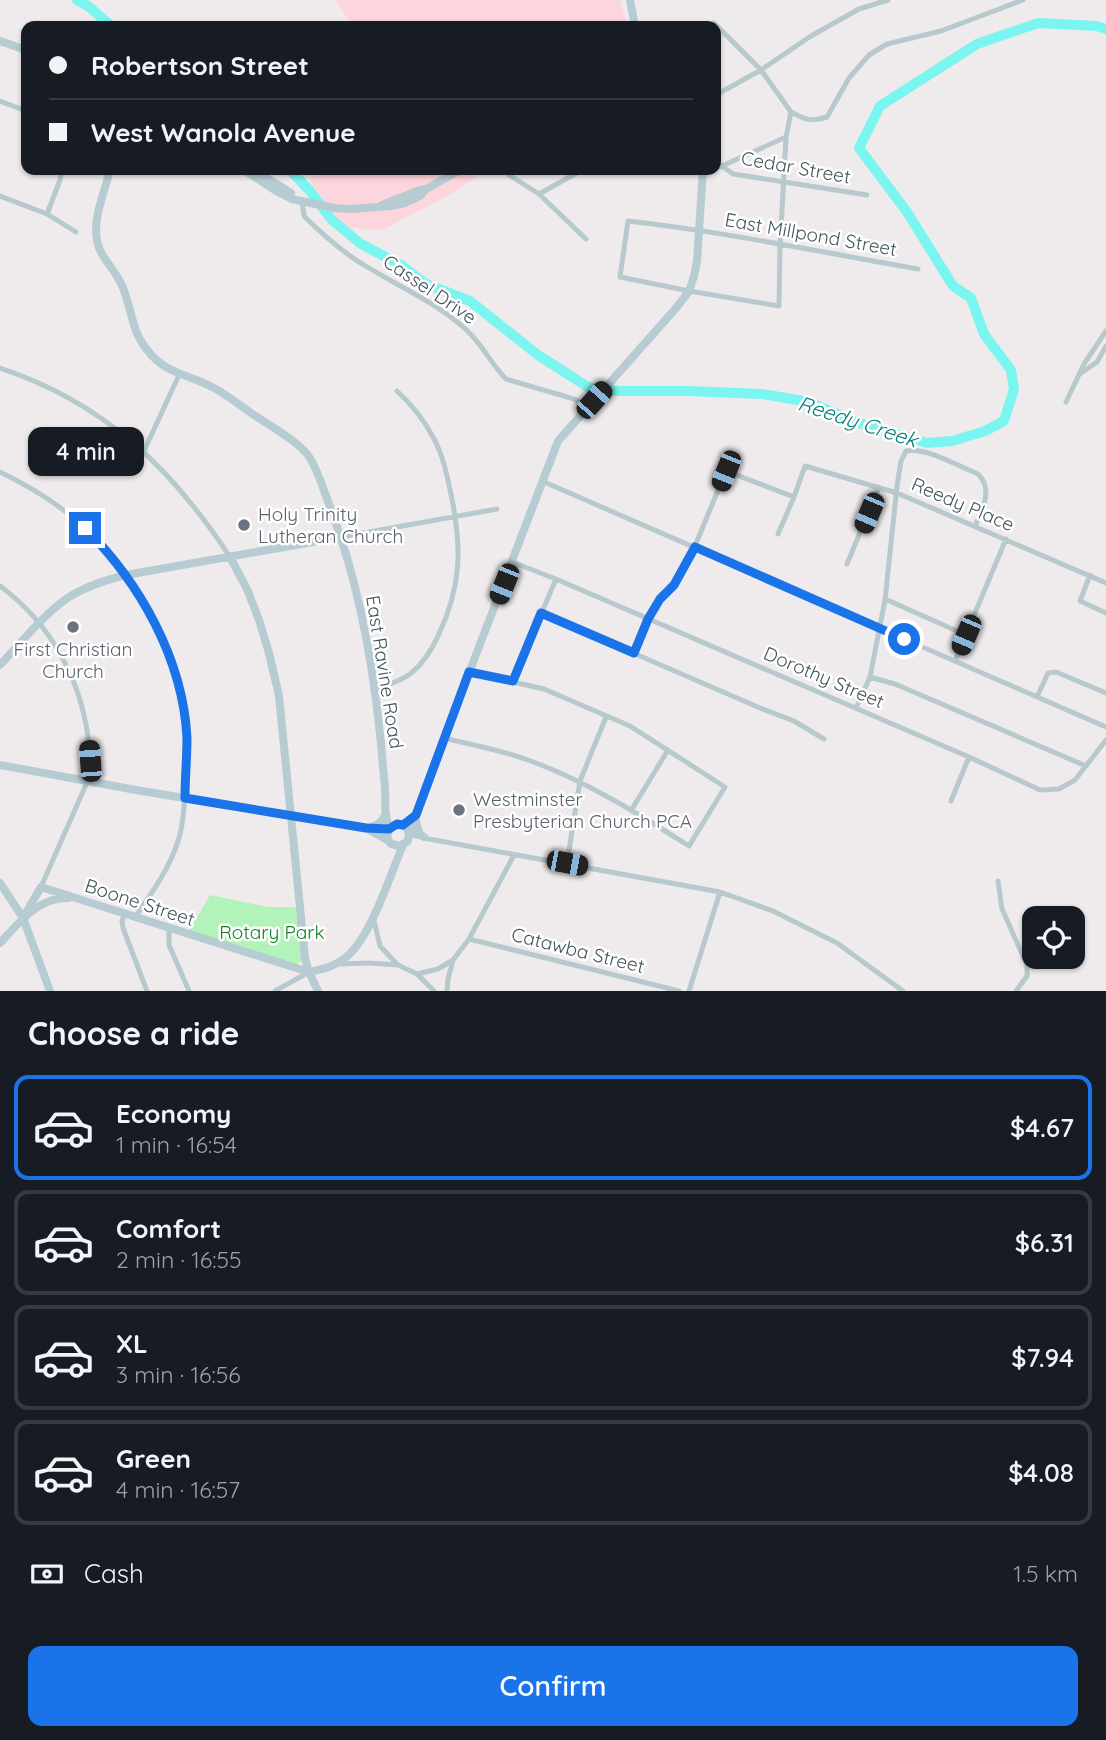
<!DOCTYPE html>
<html lang="en">
<head>
<meta charset="utf-8">
<style>
  :root { --surface:#171b24; --page:#242831; --text:#f1f3f6; --muted:#9ea1a6; --line:#363941; --accent:#1a73e8 }
  body { margin:0; font-family:Quicksand,sans-serif; background:var(--page); color:var(--text); height:100vh; display:flex; flex-direction:column; font-size:26px; white-space:nowrap }
  * { box-sizing:border-box; margin:0 }
  p { font-size:23px; color:var(--muted) }
  .icon { flex:none; width:38px; height:38px; fill:none; stroke:currentColor; stroke-width:2; stroke-linecap:round; stroke-linejoin:round }
  .map { position:relative; height:991px; overflow:hidden }
  .details { display:flex; flex-direction:column; background:var(--surface); flex:1 }
  .details>* { flex:none }
  .banner { position:absolute; left:21px; top:21px; width:700px; height:154px; border-radius:14px; box-shadow:0 2px 5px #0004; display:grid; align-content:center; height:154px; padding:0 28px; background:var(--surface) }
  .buttons { position:absolute; left:1022px; top:906px; display:grid; gap:14px }
  .buttons a { display:grid; place-items:center; width:63px; height:63px; border-radius:14px; background:var(--surface); box-shadow:0 2px 5px #0004; font-size:35px }
  .end { position:absolute; width:32px; height:32px; margin:-16px; border:9px solid #1a73e8; background:#fff; box-shadow:0 0 0 4px #fff }
  .from { border-radius:50% }
  .bubble { position:absolute; height:49px; border-radius:14px; background:var(--surface); box-shadow:0 2px 5px #0004; font-size:23px; font-weight:600; line-height:49px; text-align:center }
  .car { position:absolute; width:21px; height:42px; margin:-21px -10px; border-radius:9px; box-shadow:0 0 5px 2px #0007; background:linear-gradient(#222 24%,#8ab4d8 0 40%,#222 0 76%,#8ab4d8 0 86%,#222 0) }
  .banner b { display:flex; align-items:center; gap:24px; height:66px; font-size:26px }
  .banner b+b { border-top:2px solid var(--line) }
  .banner i { width:18px; height:18px; background:var(--text) }
  ul { padding:0; list-style:none }
  li { display:flex; align-items:center; gap:21px; height:105px; margin:0 14px 10px; padding:0 14px; border:4px solid var(--line); border-radius:14px }
  li div { flex:1 }
  li b { display:block; font-size:26px }
  li em { font-style:normal; font-weight:600 }
  li.active { border-color:var(--accent) }
  li>.icon { width:63px; height:63px; stroke-width:1.5 }
  h2 { padding:0 28px; font-size:32px; line-height:84px }
  .pay { display:flex; align-items:center; gap:18px; height:77px; padding:0 28px; font-size:26px }
  .pay p { margin-inline-start:auto }
  .cta { display:flex; gap:14px; margin-top:auto; padding:14px 28px }
  .cta a { flex:1; height:80px; border-radius:14px; background:var(--accent); color:#fff; font-size:28px; font-weight:600; line-height:80px; text-align:center }
  .map>svg:first-child { display:block }
  .medical { fill:#fdd6dd }
  .green { fill:#b2f3ba }
  .lines { fill:none; stroke-linecap:round; stroke-linejoin:round }
  .river { stroke:#7af5ef; stroke-width:10 }
  .street { stroke:#b7c9cd; stroke-width:5 }
  .secondary { stroke:#b6cbd2; stroke-width:8 }
  .route { stroke:#1a73e8; stroke-width:9 }
  .worship-dot { fill:#6b7280; stroke:#fff; stroke-width:2.5 }
  .labels { text-anchor:middle; dominant-baseline:central; stroke-width:5; stroke-linejoin:round; paint-order:stroke }
  .street-label { font-size:19px; fill:#42555a; stroke:#fff }
  .worship-label { font-size:19px; fill:#5b616d; stroke:#fff; text-anchor:start }
  .park-label { font-size:19px; fill:#0c8228; stroke:#fff }
  .water-label { font-size:21px; font-style:italic; fill:#058079; stroke:#fff }
</style>
</head>
<body>
<div class="map">
<svg width="1106" height="991" viewBox="0 0 1106 991">
  <rect width="100%" height="100%" fill="#efebec"/>
  <path class="medical" d="M336,0h284l8,26h-276z
    M320,170h167l-43,28 -60,31 -11,1 -26,-3 -7,-5 -30,-41v-3z"/>
  <path class="green" d="M210,895l58,12h29l5,54 -6,4 -107,-34z"/>
  <g class="lines">
    <path class="river" d="M77,0l11,6 23,20
      M290,170l20,21 22,29 29,24 40,21 25,19 44,17 68,54 50,32 31,4h69l74,3 47,8 53,22 65,19 25,-2 33,-10 19,-10 10,-32 -3,-19 -27,-36 -13,-36 -18,-12 -46,-74 -48,-64 21,-42 97,-62 61,-21 59,3 9,3"/>
    <path class="street" d="M714,23l47,47 30,42 -5,25 -64,29 -6,2
      M716,95l45,-25 50,-34 48,-27 29,-9
      M0,101l26,10
      M791,112c15,8 19,10 36,5l22,-39 20,-23 18,-11 54,-13 82,-31
      M786,137l-6,108 -1,61 -90,-15 -69,-14 8,-56c97,11 193,31 290,48
      M722,166l11,8 134,21
      M509,175l30,19 47,45
      M539,194l43,-24
      M0,196l47,18 29,18
      M302,200l2,16c15,15 32,30 49,42 36,24 76,40 109,68 19,15 28,37 44,53l68,20 14,8
      M47,214l13,-34 2,-10
      M0,368c103,34 171,99 230,189
      M1080,374l17,-12 9,-16
      M1066,402l18,-38 22,-33
      M144,451l35,-76
      M0,472c31,15 59,32 84,55 56,50 99,135 102,210 1,11 0,22 -1,32 0,22 0,48 -6,69 -8,28 -27,55 -44,79
      M542,481l564,246
      M778,534l16,-37 11,-31 92,27 209,90
      M341,537l156,-28
      M512,562l44,17 218,94 195,84 71,33 19,-1 16,-9 31,-40
      M847,564l32,-77
      M1090,575l-10,26 26,12
      M0,586c49,36 80,91 88,151 2,14 3,30 0,43l-47,107
      M885,599l81,36
      M541,613l219,95 34,13 30,18
      M633,653l15,-34 12,-20 15,-14 20,-39 31,-75 68,26
      M955,661l51,-122
      M870,677l25,7 191,82
      M513,681l43,-102
      M375,689c12,-4 24,-7 35,-15 12,-9 22,-25 28,-38 24,-50 24,-89 13,-142 -4,-19 -8,-39 -18,-57 -9,-17 -22,-33 -36,-46
      M1037,697l11,-24 8,-1 50,21
      M856,708l14,-31 15,-77 12,-114 4,-25 5,-10c21,-4 52,15 72,23 16,16 4,35 -3,52
      M444,738c28,7 57,12 84,22 58,21 109,53 161,86l36,-59 -95,-61 -86,-37 -75,-17
      M951,801l18,-44
      M632,809l36,-59
      M409,834l20,5 291,53 53,19 64,32 66,48
      M567,863l13,-82 26,-64
      M998,881l4,28 25,56v11l-11,15
      M125,913l-3,8 1,7 24,63
      M373,916l7,30 18,19
      M169,928v17l20,46
      M469,939l210,52
      M339,964l30,-1 29,2 19,9 21,-5 15,-9 16,-21 45,-84
      M417,974l17,17
      M275,991l34,-19
      M447,991l1,-12 5,-19
      M689,991l31,-99"/>
    <path class="secondary" d="M630,0l5,26
      M0,41l26,9
      M110,170c-6,25 -22,57 -9,82 6,12 17,22 22,36 9,22 9,45 25,63 18,23 40,23 64,36 14,7 26,17 39,26 16,11 49,29 59,45 9,15 14,33 20,49 28,73 42,149 50,227 2,18 3,35 5,53 1,13 -2,29 5,41
      M244,170l32,21 16,8 42,9 17,1 40,-3 14,-3 15,-7 6,-7 34,-19
      M254,170l37,23
      M382,205l35,-14 9,-2
      M230,557l17,32 12,31 10,33 10,43 26,262 4,14 9,19
      M0,665c21,-22 41,-48 66,-66 18,-12 39,-19 60,-24l215,-38
      M0,765l136,25 230,38 23,13
      M416,821l3,12 5,4
      M366,828c10,-2 16,-5 20,-15
      M389,829l-2,9 4,6 9,2 8,-5 1,-8 4,-4 3,-14 28,-77 114,-297 119,-134 12,-16 5,-15 3,-15 6,-91
      M389,829c7,-7 16,-6 20,4
      M0,883l23,35 27,73
      M23,918l18,-31 268,85c13,-3 25,-5 36,-14 25,-18 45,-83 58,-113
      M0,943c18,-19 38,-46 68,-45"/>
  </g>
  <g class="lines">
    <path class="route" d="M85,528c55,55 98,131 102,210 0,20 -2,40 -2,60l181,30 23,1 8,-5 6,1 13,-10 53,-143 44,9 28,-68 93,40 14,-34 12,-20 14,-14 21,-38 209,92"/>
  </g>
  <g class="worship-dot">
    <circle cx="244" cy="525" r="7"/>
    <circle cx="73" cy="627" r="7"/>
    <circle cx="459" cy="810" r="7"/>
  </g>
  <g class="labels">
    <g class="street-label">
      <text transform="translate(796 167) rotate(10)">Cedar Street</text>
      <text transform="translate(811 234) rotate(10)">East Millpond Street</text>
      <text transform="translate(430 289) rotate(34)">Cassel Drive</text>
      <text transform="translate(963 504) rotate(23)">Reedy Place</text>
      <text transform="translate(385 672) rotate(81)">East Ravine Road</text>
      <text transform="translate(824 677) rotate(23)">Dorothy Street</text>
      <text transform="translate(140 902) rotate(18)">Boone Street</text>
      <text transform="translate(578 950) rotate(14)">Catawba Street</text>
    </g>
    <g class="worship-label">
      <text x="258" y="514">Holy Trinity<tspan x="258" dy="22">Lutheran Church</tspan></text>
      <text x="73" y="649" text-anchor="middle">First Christian<tspan x="73" dy="22">Church</tspan></text>
      <text x="473" y="799">Westminster<tspan x="473" dy="22">Presbyterian Church PCA</tspan></text>
    </g>
    <g class="park-label">
      <text x="272" y="932">Rotary Park</text>
    </g>
    <g class="water-label">
      <text transform="translate(858 421) rotate(18)">Reedy Creek</text>
    </g>
  </g>
</svg>
<div class="buttons">
<a><svg class="icon" aria-label="locate" viewBox="0 0 24 24"><circle cx="12" cy="12" r="6"/><path d="M12 2v4M12 18v4M2 12h4M18 12h4"/></svg></a>
</div>
<i class="end from" style="left:904px;top:639px"></i>
<i class="end" style="left:85px;top:528px"></i>
<div class="bubble" style="left:28px;top:427px;width:116px">4 min</div>
<i class="car" style="left:594px;top:400px;rotate:42deg"></i>
<i class="car" style="left:726px;top:471px;rotate:202deg"></i>
<i class="car" style="left:869px;top:513px;rotate:203deg"></i>
<i class="car" style="left:504px;top:584px;rotate:202deg"></i>
<i class="car" style="left:966px;top:635px;rotate:203deg"></i>
<i class="car" style="left:90px;top:761px;rotate:356deg"></i>
<i class="car" style="left:567px;top:863px;rotate:101deg"></i>
<div class="banner">
<b><i class="from"></i>Robertson Street</b>
<b><i></i>West Wanola Avenue</b>
</div>
</div>
<section class="details">
<h2>Choose a ride</h2>
<ul>
<li class="active"><svg class="icon" aria-label="car" viewBox="0 0 24 24"><path d="M5 17H2v-5l4-1 3-4h7l3 4 3 1v5h-3M9 17h6M6 11h13"/><circle cx="7" cy="17" r="2"/><circle cx="17" cy="17" r="2"/></svg><div><b>Economy</b><p>1 min · 16:54</p></div><em>$4.67</em></li>
<li><svg class="icon" aria-label="car" viewBox="0 0 24 24"><path d="M5 17H2v-5l4-1 3-4h7l3 4 3 1v5h-3M9 17h6M6 11h13"/><circle cx="7" cy="17" r="2"/><circle cx="17" cy="17" r="2"/></svg><div><b>Comfort</b><p>2 min · 16:55</p></div><em>$6.31</em></li>
<li><svg class="icon" aria-label="car" viewBox="0 0 24 24"><path d="M5 17H2v-5l4-1 3-4h7l3 4 3 1v5h-3M9 17h6M6 11h13"/><circle cx="7" cy="17" r="2"/><circle cx="17" cy="17" r="2"/></svg><div><b>XL</b><p>3 min · 16:56</p></div><em>$7.94</em></li>
<li><svg class="icon" aria-label="car" viewBox="0 0 24 24"><path d="M5 17H2v-5l4-1 3-4h7l3 4 3 1v5h-3M9 17h6M6 11h13"/><circle cx="7" cy="17" r="2"/><circle cx="17" cy="17" r="2"/></svg><div><b>Green</b><p>4 min · 16:57</p></div><em>$4.08</em></li>
</ul>
<div class="pay"><svg class="icon" aria-label="cash" viewBox="0 0 24 24"><path d="M3 7h18v10H3z"/><circle cx="12" cy="12" r="2"/></svg>Cash<p>1.5 km</p></div>
<div class="cta"><a>Confirm</a></div>
</section>
</body>
</html>
